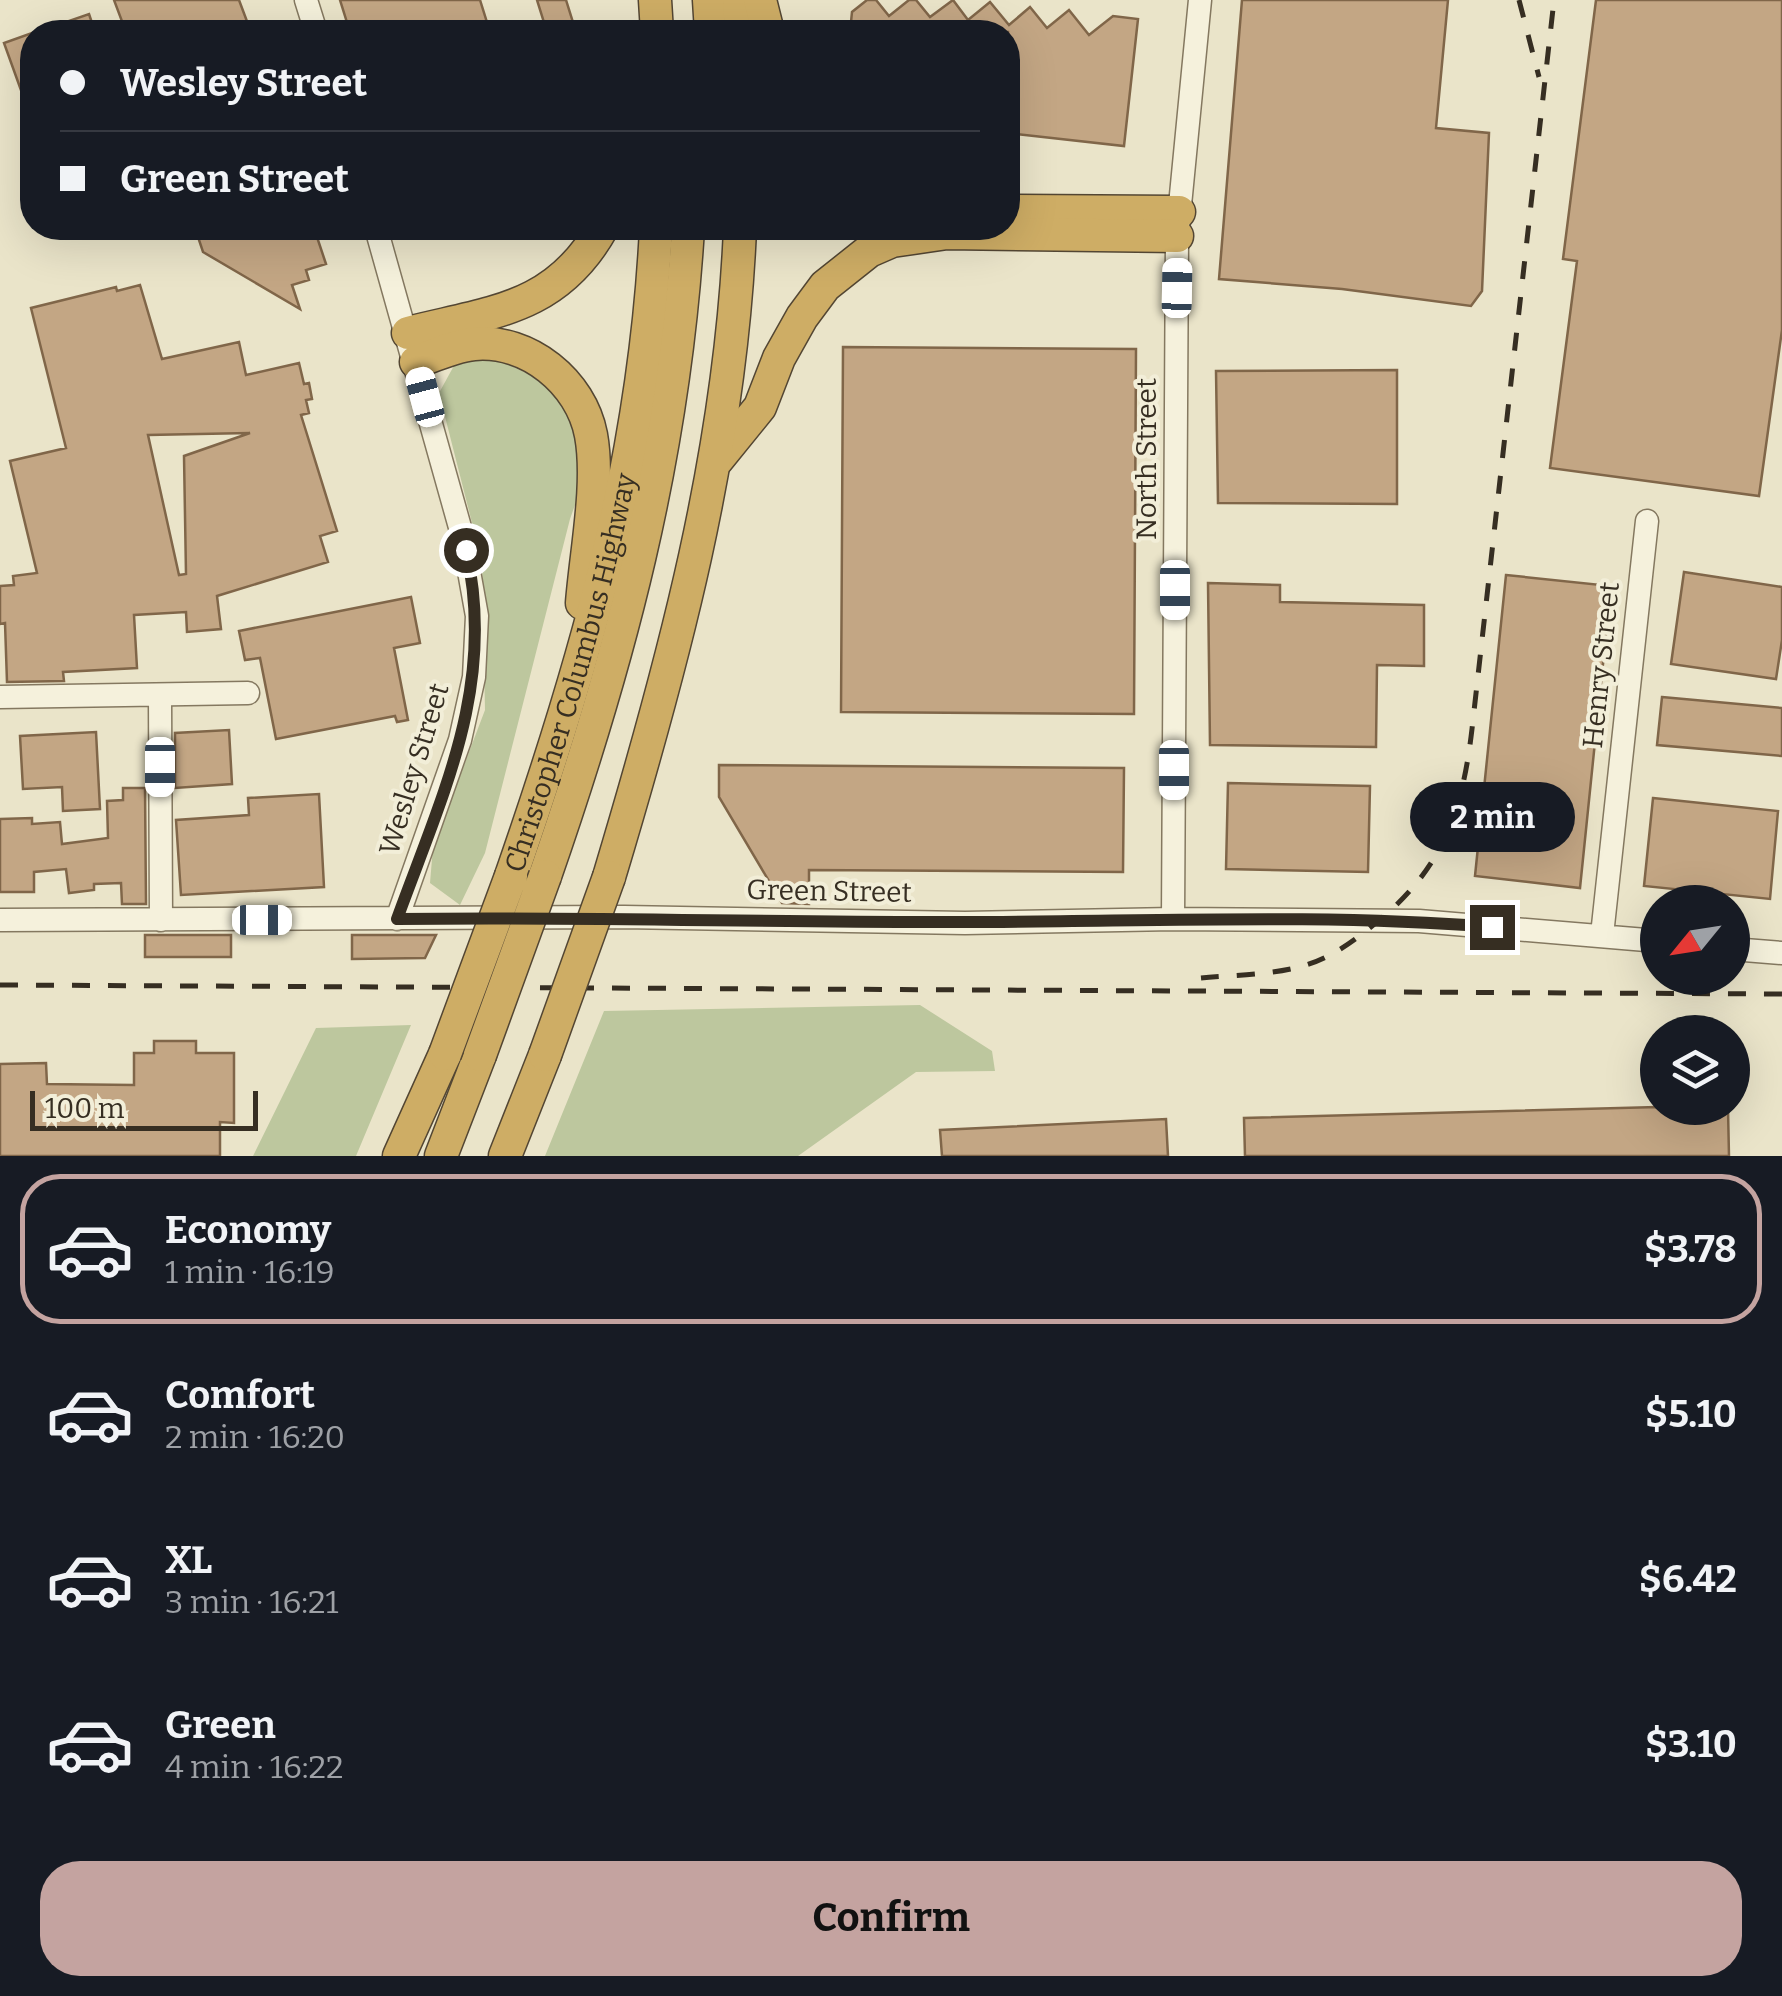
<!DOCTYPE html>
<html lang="en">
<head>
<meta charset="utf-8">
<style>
  :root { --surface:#171b24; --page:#242831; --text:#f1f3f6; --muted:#9ea1a6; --line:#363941; --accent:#c4a3a0 }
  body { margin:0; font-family:Bitter,serif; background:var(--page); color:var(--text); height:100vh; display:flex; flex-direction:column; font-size:38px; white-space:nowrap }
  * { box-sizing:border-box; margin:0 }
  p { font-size:32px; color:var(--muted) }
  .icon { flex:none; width:55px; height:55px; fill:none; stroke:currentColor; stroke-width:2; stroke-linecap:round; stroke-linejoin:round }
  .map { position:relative; height:1156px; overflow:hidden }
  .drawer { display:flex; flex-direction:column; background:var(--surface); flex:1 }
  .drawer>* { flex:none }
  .banner { position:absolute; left:20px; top:20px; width:1000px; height:220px; border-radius:40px; box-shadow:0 10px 40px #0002; display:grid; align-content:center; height:220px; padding:0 40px; background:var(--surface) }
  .needle { width:65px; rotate:240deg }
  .tools { position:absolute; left:1640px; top:885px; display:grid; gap:20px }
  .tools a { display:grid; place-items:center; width:110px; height:110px; border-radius:50%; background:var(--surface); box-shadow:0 10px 40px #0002; font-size:50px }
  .scale { position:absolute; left:30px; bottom:25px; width:228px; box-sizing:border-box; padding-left:10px; border:5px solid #362e22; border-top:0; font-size:28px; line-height:35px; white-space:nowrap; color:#362e22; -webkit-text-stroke:8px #f2eed8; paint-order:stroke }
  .end { position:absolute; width:45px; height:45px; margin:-22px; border:12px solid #362e22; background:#fff; box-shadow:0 0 0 5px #fff }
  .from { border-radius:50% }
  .bubble { position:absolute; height:70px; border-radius:35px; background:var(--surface); box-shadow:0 10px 40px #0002; font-size:32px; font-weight:700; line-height:70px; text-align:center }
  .car { position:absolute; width:30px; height:60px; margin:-30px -15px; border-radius:12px; box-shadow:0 0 8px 2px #0007; background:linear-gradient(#fff 24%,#345 0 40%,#fff 0 76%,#345 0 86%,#fff 0) }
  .banner b { display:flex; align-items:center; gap:35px; height:95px; font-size:38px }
  .banner b+b { border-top:2px solid var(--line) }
  .banner i { width:25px; height:25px; background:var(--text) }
  ul { padding:18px 0 0; list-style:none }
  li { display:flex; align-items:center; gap:30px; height:150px; margin:0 20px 15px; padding:0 20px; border:5px solid transparent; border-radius:40px }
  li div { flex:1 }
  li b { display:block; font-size:38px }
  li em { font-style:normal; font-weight:700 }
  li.current { border-color:var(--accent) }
  li>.icon { width:90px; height:90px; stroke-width:1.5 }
  .button { display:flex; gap:20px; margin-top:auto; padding:20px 40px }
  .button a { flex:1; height:115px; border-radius:40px; background:var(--accent); color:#111; font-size:40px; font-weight:700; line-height:115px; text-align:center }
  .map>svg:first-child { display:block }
  .green { fill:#bdc79e }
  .building { fill:#c3a684; stroke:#806649; stroke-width:2.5; fill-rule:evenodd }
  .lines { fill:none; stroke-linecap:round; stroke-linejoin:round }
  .minor-casing { stroke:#847860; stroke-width:25 }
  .highway-casing { stroke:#534633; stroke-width:35 }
  .minor { stroke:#f5f1dc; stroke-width:22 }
  .highway { stroke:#cead65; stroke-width:32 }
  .rail { stroke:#362e22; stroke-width:5; stroke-dasharray:18 18; stroke-linecap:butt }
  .highway-bridge-casing { stroke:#534633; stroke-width:35; stroke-linecap:butt }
  .highway-bridge { stroke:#cead65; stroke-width:32 }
  .route { stroke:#362e22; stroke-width:12 }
  .labels { text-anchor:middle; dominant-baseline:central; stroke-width:8; stroke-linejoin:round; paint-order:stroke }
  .street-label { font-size:28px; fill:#362e22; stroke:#f2eed8 }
</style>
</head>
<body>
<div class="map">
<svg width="1782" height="1156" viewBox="0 0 1782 1156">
  <rect width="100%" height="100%" fill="#eae4c9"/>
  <path class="green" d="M494,358l54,25 29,45 4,60 -11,31 -85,334 -25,52 -30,-22 3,-36 52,-137 -3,-148 -43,-169 17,-31z
    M920,1005l72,46 3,20 -79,1 -118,84h-253l59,-145z
    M411,1025l-55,131h-103l63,-128z"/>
  <path class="building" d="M114,0h125l12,32h-125z
    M340,0h140l10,32h-140z
    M537,0h29l10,32h-29z
    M867,0h9l13,16 20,-16h7l14,17 23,-17 15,20 22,-18 19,23 21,-18 17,21 22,-18 20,25 24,-19 25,3 -14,127 -116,-13v-101h-158l2,-20z
    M1242,0h206l-12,128 53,5 -7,158 -11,15 -129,-17 -123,-10z
    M1596,0h186v330l-23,166 -209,-28 27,-207 -14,-2z
    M89,14l6,18h-54l-1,-1z
    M32,33v85h-1l-27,-75z
    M195,228h41l1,6 21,-6h56l12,36 -20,6 3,10 -17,5 8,24 -97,-57z
    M140,285l22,74 77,-17 7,33 53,-12 5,21 5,-1 3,16 -6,1 3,13 -8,2 36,116 -17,5 8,26 -111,34 4,33 -34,3 -1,-20 -52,3 3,53 -74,4 1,9 -57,1 -2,-59 -5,1v-38l14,-1 -1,-9 24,-3 -27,-112 56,-13 -35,-140 85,-21 1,4zM250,433l-66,23 2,118 -7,1 -31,-140z
    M843,347l293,2 -2,365 -293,-2z
    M1397,370v134l-179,-1 -2,-132z
    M1684,572l98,15v53l-6,39 -105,-15z
    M1506,575l105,11 -31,302 -105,-12z
    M1208,583l72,2v17l144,3v61l-47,-1 -1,82 -166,-2z
    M411,597l9,46 -26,5 14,72 -11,2 -2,-6 -119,23 -16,-81 -15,2 -6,-29z
    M1662,697l120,11v48l-125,-11z
    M229,730l3,54 -57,4v-55z
    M96,732l4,77 -37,2 -1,-24 -39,2 -3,-53z
    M719,765l405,3 -1,104 -314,-2v34l-27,-1 -63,-106z
    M1228,783l142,3 -2,86 -142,-3z
    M123,788h22l1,116h-24l-1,-21 -27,1v6l-25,3 -3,-24 -32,3v20h-34v-73l32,-1v6l28,-2 2,22 46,-6 -1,-37 16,-1z
    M319,794l5,93 -143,8 -5,-75 73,-5 -1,-17z
    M1653,798l125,13 -8,88 -126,-13z
    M145,935h86v22h-86z
    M352,935h84l-11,23 -73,1z
    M154,1041h42v12h38v70l-14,-1v34h-220v-92l46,-1 1,21 87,1v-32h20z
    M1658,1107l70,1 1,48h-484l-1,-38z
    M1166,1119l2,37h-226l-2,-26z"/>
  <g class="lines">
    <g class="minor-casing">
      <path id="minor" d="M306,0l10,32
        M376,228l87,310 14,78 -3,61 -14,63 -63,179
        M160,695l1,225
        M0,697l248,-4
        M1173,919l4,-683 23,-236
        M0,920l624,-3 341,6 208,-4 246,2 239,20
        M1602,935l45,-414
        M1732,949l50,4"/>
    </g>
    <g class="highway-casing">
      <g id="highway">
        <path d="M655,0l2,32"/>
        <path d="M709,0l2,32"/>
        <path d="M739,0l2,32"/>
        <path d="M760,0l8,32"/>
        <path d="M1008,211l171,1"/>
        <path d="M408,333c83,-21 148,-23 194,-105"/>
        <path d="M416,362c19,-7 38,-16 58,-18 54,-5 107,38 117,91 9,49 -5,117 -9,168"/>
        <path d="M717,460l43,-53 19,-49 23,-41 23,-31 44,-35 23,-10 55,-8 230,3"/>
        <path id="s1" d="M511,876c75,-215 134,-419 145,-648"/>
        <path d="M545,876c75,-216 129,-418 143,-648"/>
        <path d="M609,877c64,-213 122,-426 131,-649"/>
        <path d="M399,1156l46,-102"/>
        <path d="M441,1156l39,-101"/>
        <path d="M505,1156l40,-101"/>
      </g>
    </g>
    <use href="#minor" class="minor"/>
    <use href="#highway" class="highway"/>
    <path class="rail" d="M1519,0l20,77
      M1201,978c32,-3 67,-3 98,-11 28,-7 51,-23 73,-41 70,-55 90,-112 100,-197l82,-729
      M0,985l1782,9"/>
    <g class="highway-bridge-casing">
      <path id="highway-bridge" d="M445,1054l66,-178
        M480,1055l65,-179
        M545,1055l64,-178"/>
    </g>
    <use href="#highway-bridge" class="highway-bridge"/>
  </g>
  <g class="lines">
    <path class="route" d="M466,550c31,135 -24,245 -69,369 189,-3 377,4 566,3 177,0 353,-9 529,5"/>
  </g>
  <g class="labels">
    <g class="street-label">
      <text transform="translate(1146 459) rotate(-90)">North Street</text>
      <text transform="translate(1601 665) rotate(-84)">Henry Street</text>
      <text stroke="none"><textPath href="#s1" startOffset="212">Christopher Columbus Highway</textPath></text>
      <text transform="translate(414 769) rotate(-73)">Wesley Street</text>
      <text transform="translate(829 891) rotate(1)">Green Street</text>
    </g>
  </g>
</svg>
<div class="tools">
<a><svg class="needle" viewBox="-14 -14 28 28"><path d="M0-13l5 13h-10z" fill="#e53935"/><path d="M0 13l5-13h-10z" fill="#9ea1a6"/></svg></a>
<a><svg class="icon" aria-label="layers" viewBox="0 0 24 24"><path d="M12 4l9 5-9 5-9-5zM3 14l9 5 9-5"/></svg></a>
</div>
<div class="scale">100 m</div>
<i class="end from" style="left:466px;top:550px"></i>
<i class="end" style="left:1492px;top:927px"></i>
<div class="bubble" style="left:1410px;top:782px;width:165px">2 min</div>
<i class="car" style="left:1177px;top:288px;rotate:1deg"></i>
<i class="car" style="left:425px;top:397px;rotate:345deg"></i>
<i class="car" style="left:1175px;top:590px;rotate:180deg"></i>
<i class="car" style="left:160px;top:767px;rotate:180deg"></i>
<i class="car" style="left:1174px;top:770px;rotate:180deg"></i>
<i class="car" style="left:262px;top:920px;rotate:90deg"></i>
<div class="banner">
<b><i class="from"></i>Wesley Street</b>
<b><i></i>Green Street</b>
</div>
</div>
<section class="drawer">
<ul>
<li class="current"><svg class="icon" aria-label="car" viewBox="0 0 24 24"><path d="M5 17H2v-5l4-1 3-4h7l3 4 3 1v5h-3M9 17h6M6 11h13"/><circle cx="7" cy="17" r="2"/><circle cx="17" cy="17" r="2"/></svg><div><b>Economy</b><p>1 min · 16:19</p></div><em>$3.78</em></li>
<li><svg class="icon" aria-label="car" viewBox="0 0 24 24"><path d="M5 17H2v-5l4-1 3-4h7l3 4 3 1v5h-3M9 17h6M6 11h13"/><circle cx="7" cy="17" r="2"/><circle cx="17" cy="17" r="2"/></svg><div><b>Comfort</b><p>2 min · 16:20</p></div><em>$5.10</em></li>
<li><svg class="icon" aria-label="car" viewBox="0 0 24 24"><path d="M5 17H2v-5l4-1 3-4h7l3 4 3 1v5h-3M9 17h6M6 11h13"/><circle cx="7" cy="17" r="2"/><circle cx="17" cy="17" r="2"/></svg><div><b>XL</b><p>3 min · 16:21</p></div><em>$6.42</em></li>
<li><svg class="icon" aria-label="car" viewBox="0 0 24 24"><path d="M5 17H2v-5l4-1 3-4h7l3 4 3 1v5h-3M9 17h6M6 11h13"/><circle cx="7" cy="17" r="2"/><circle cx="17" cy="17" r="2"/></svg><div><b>Green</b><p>4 min · 16:22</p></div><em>$3.10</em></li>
</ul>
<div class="button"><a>Confirm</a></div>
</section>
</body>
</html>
